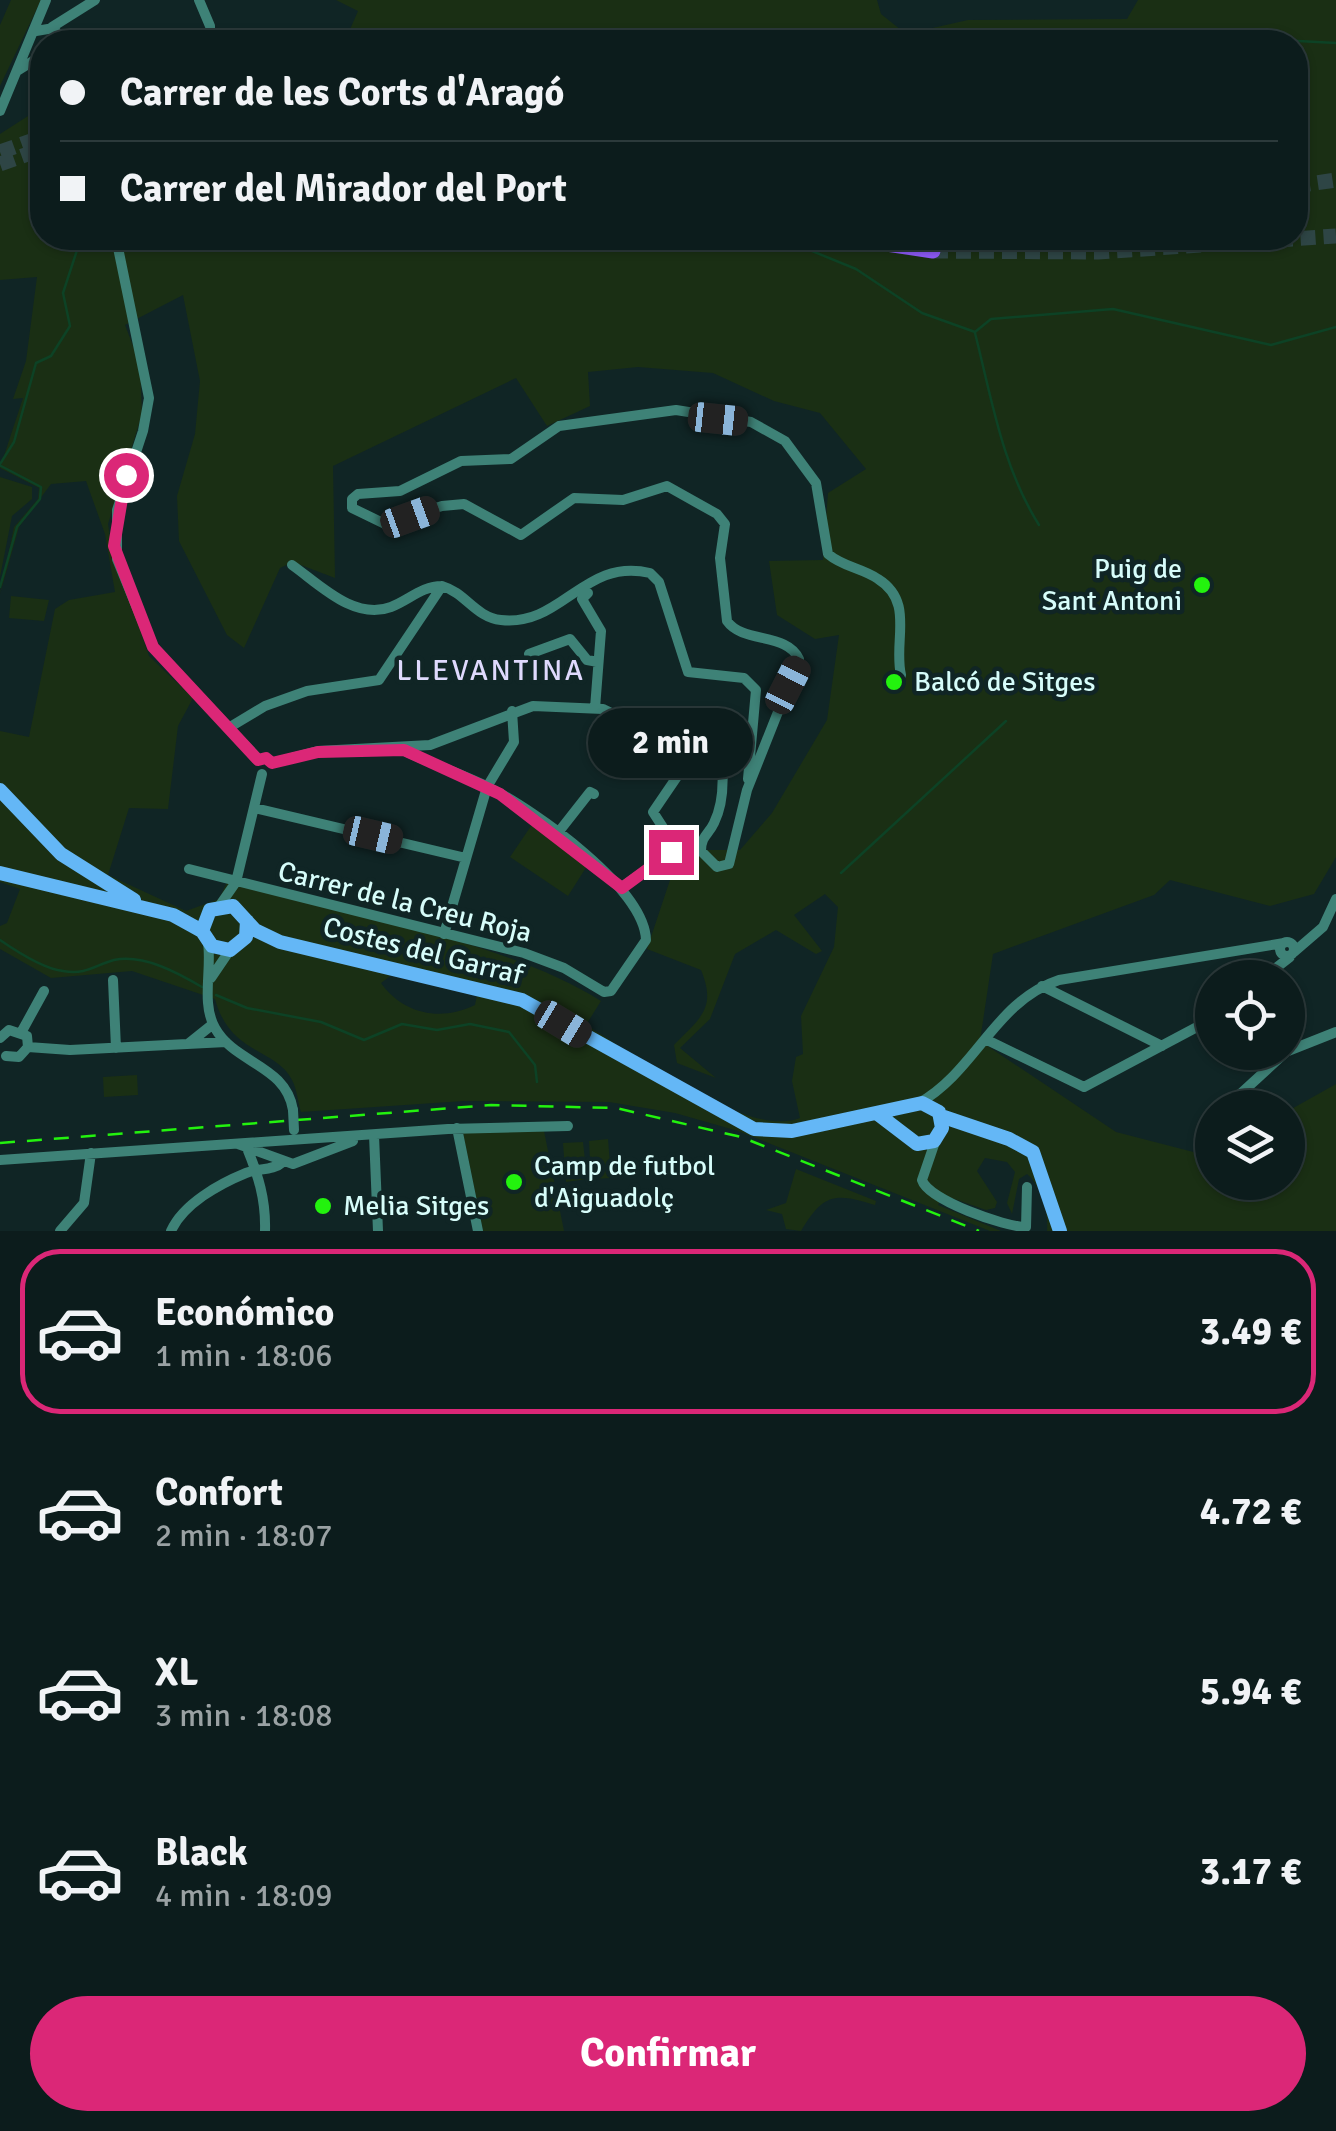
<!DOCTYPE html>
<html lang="es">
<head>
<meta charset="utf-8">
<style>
  :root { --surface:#0c1c1c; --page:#1a2929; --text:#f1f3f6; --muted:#9aa1a3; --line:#2c3a3b; --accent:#db2777 }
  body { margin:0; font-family:Signika,sans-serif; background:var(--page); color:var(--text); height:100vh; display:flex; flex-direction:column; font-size:38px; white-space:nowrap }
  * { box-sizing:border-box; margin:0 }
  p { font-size:32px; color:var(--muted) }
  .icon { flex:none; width:55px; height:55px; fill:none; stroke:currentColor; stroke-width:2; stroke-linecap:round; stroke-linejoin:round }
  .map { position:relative; height:1231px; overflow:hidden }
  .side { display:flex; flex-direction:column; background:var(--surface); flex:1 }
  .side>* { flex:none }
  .top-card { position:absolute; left:30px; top:30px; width:1278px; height:220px; border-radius:40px; box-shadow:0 2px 8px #0004,0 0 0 2px var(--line); display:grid; align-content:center; height:220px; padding:0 30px; background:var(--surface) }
  .fabs { position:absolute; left:1195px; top:960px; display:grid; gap:20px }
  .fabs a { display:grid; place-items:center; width:110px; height:110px; border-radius:50%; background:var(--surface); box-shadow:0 2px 8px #0004,0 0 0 2px var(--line); font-size:50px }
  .end { position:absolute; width:45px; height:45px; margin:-22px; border:12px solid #db2777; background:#fff; box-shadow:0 0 0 5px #fff }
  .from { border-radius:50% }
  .bubble { position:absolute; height:70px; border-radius:35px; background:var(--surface); box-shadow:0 2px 8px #0004,0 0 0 2px var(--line); font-size:32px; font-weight:800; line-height:70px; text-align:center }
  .car { position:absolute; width:30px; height:60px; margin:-30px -15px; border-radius:12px; box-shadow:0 0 8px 2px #0007; background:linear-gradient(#222 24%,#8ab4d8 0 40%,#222 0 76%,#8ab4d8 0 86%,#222 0) }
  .top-card b { display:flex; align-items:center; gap:35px; height:95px; font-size:38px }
  .top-card b+b { border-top:2px solid var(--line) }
  .top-card i { width:25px; height:25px; background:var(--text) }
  ul { padding:18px 0 0; list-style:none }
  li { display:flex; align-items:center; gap:30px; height:165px; margin:0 20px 15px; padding:0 10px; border:5px solid transparent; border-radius:40px }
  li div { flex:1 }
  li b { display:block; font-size:38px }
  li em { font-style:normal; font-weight:800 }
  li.current { border-color:var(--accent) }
  li>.icon { width:90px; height:90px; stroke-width:1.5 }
  .cta { display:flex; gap:20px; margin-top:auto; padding:20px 30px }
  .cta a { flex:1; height:115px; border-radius:60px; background:var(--accent); color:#fff; font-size:40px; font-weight:800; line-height:115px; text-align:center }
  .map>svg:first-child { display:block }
  .green { fill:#1a2f14; fill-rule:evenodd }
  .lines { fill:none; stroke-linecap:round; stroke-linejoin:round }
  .stream { stroke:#0d4225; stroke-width:2.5 }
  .highway-tunnel { stroke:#2e4545; stroke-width:15; stroke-dasharray:15 8; stroke-linecap:butt }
  .minor { stroke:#3e8277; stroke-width:10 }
  .major { stroke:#64b7f6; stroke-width:14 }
  .highway { stroke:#8d59f6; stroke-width:15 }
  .rail { stroke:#23f20e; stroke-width:2.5; stroke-dasharray:15 12; stroke-linecap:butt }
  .minor-bridge { stroke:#3e8277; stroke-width:10 }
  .route { stroke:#db2777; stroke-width:12 }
  .poi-dot { fill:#23f20e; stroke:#102525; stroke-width:4 }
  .labels { text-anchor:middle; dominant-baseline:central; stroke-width:9; stroke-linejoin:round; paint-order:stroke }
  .poi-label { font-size:28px; fill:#d7fdfa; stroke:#102525; text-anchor:start }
  .street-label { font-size:28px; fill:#d7fdfa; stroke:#102525 }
  .neighbourhood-label { font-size:30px; letter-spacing:2.5px; fill:#dfd9fd; stroke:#102525 }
</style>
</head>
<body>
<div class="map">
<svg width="1336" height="1231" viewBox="0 0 1336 1231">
  <rect width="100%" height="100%" fill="#102525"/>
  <path class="green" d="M11,0h30l-41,86v-61z
    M336,0h541l4,14 25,20 62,-14 159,-1 11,-19h198v857l-22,37 -44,12 -100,-26 -16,15 -161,59 -13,87 136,91 89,23 7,-2v29h76v-71l48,-27v147h-289c2,-18 -7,-47 -20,-57l-8,5 -7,35 -5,-11 8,-31 -8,-10 -22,-4 -8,13 20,31 -2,6 -9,2 -43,-15 -5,10 63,26h-11l-252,-100 -63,-18 -66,-11 -145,-1 -163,11c-3,-9 -4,-23 -9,-32 -16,-32 -62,-25 -77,-81l-83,-28 -81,7 -51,-29v-23l7,-3 13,-34 -20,-7v-151l29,6 26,-128 14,-9 46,-8 -10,-58 -19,-53 -35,3 -32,43 -19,67 14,-67 24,-28 1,-11 -39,-20 23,-70 -10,1 13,-38 11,-84 -37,3v-146l42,-27v131h1253v-196h-838c-43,-20 -66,-5 -109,-8l10,-23zM183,295l17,86 -5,53 -18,62 2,45 48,94 17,13 36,-80 13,-6 42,16 -2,-112 183,-88 31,48 43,-20 -2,-34 50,-5 75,6 61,28 46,12 46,56 -38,24 -5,67 -54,1 8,54 38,24 24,-4 -12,85 -55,93 -32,37h-60l-33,99 54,21c16,39 -1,48 -27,75l3,18 39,15 -36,-30 30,-29 25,-65 41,-24 40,24 6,-3 -28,-36 31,-21 13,13 -4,40 -33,69 2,38 -7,3 -4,24 8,37c-53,21 -166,-64 -214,-93l15,-24c-95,-60 -263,-89 -374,-119l-8,17 -33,12 -78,-36 21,-67 39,1 10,-83 15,-28 -44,-42 -37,-106 -4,-26 34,-110 -2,-50 -15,-39zM393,974l84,21 -2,10c-34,17 -72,9 -94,-22z
    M0,477l32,10v12l-20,17 -12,61z
    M11,596l38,4 -5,21 -35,-3z
    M533,823l54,43 -19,30 -58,-39z
    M137,1075l1,20 -34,2 -1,-20z
    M544,1131l20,100h-81l-20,-98z
    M608,1139l3,39 -20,1 -2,-38z
    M583,1142l4,37 -21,3 -3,-39z
    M796,1169l80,32 -1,4c-41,-13 -52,-11 -74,26l-15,-2 -4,-15 -16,-4 20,-7z"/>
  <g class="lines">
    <path class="stream" d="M928,42h46
      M1215,42l24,-4 97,5
      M790,242l66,27 66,44 53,19 16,-13 122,-10 158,36 65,-18
      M975,333c17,67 27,133 64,192
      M0,464l14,-22 22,-79 15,-7 19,-30 -7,-33 18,-55
      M0,587l17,-60 23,-28 1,-12 -40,-21
      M841,873l165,-152
      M0,940c16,11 43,29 63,31 24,4 32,-6 51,-11 30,-6 64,13 88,27
      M216,995l31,13 74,14 43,18 38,-16 35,6 33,-6 39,8 26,33 2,17"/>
    <path class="highway-tunnel" d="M0,152l42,-15
      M0,164l42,-15
      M1295,186l41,-6
      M933,251l165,1 238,-16"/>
    <path class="minor" d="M199,0l11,26v16
      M52,27l43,-27
      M36,31l18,-3 8,14
      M17,71l24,-15
      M0,111l46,-111
      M116,238l33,160 -6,33 -26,79v49l36,88 106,113
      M292,565c27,19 62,56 99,42 18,-7 31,-21 51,-21 24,7 33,31 59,34 61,7 83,-63 149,-47l9,9 29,90 56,6 12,12 -8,89
      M588,593l-6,6 19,32 -6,77
      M529,654l41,-15 17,21 11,2
      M230,727l35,-21 42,-15 72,-11 63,-94
      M272,763l46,-12 112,-6 103,-39 70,3 41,20 48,-7 22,13c11,23 12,64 0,88 -5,11 -13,13 -13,28l16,16 12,-3 18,-74 52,-131c-12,-27 -56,-15 -72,-38l-7,-63 5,-34 -8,-10 -50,-28 -44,14 -49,-2 -53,37 -57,-31 -22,2 -57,18 -33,-16v-9l6,-5 42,-3 61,-30 50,-2 48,-33 117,-16 75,12 34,19 31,42 12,71c15,13 34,14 50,25 37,23 15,62 23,96
      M621,769l20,-28 3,-12
      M255,808l211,50
      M557,834l33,-42 4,2
      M189,869l335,84 40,15 40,24 7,-1 35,-51c-1,-52 -112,-130 -156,-152 -28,-14 -57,-23 -85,-37
      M622,887l49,-35 2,-9 -20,-31 32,-47
      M220,905l16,-23 26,-108
      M444,934l43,-147 27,-45 -2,-31
      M1280 949a7 7 0 1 1 14 0a7 7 0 1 1-14 0Z
      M208,943c4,27 -7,60 7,85 20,36 71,37 78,82
      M1294,952l29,-25 13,-28
      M211,978l19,-28
      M1263,978l27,-21
      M113,980l3,68
      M1042,986l120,60
      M22,1031l22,-40
      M0,1038l9,-8 18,6 1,11
      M985,1039l99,48 128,-68
      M188,1044l25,-20
      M28,1047l42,3 156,-8
      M1288,1051l48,-19
      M6,1056l13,1 9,-10
      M919,1103c57,-32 76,-102 140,-123l225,-37
      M1225,1108l61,-56
      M457,1128l21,103
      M1201,1130l11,-11
      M374,1135l4,96
      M936,1139l-14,41c6,20 83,47 104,47l1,-40
      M238,1144l55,20 60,-23
      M247,1148c11,27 19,51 18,83
      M0,1160l448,-31 120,-3
      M60,1231l24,-28 7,-50
      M171,1231c12,-27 48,-47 75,-58 12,-5 27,-2 37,-11"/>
    <path class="major" d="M0,790l61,64 73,46
      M0,873l173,42 29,16
      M247,921l-1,16 -16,13 -18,-4 -10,-15 8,-21 23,-4 22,24 25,12 242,58 232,129 38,2 130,-28 17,9 3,16 -8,13 -17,3 -38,-29
      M941,1116l68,23 24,13 27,79"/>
    <path class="highway" d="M846,238l87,13"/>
    <path class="rail" d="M0,1143l491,-38 125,3 125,29 238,94"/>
    <path class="minor-bridge" d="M293,1110l1,20"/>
  </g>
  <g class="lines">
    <path class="route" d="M126,475l-12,71 39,101 105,113 8,-2 6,5 46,-11 86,-2 96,44 122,94 49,-36"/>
  </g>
  <g class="poi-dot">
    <circle cx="1202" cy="585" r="10"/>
    <circle cx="894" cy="682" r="10"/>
    <circle cx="514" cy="1182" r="10"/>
    <circle cx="323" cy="1206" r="10"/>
  </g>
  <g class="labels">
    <g class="poi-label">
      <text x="1182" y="569" text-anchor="end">Puig de<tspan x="1182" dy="32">Sant Antoni</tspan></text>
      <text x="914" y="682">Balcó de Sitges</text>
      <text x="534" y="1166">Camp de futbol<tspan x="534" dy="32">d'Aiguadolç</tspan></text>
      <text x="343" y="1206">Melia Sitges</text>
    </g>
    <g class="street-label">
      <text transform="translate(405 902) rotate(14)">Carrer de la Creu Roja</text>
      <text transform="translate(423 951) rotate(14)">Costes del Garraf</text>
    </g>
    <g class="neighbourhood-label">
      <text x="491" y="670">LLEVANTINA</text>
    </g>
  </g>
</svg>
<div class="fabs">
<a><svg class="icon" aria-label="locate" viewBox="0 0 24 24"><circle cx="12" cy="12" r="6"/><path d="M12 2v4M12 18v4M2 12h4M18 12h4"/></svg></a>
<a><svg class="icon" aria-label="layers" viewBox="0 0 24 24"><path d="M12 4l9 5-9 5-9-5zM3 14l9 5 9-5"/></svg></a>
</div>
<i class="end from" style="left:126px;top:475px"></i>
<i class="end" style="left:671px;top:852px"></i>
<div class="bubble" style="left:588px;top:708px;width:165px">2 min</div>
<i class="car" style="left:718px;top:419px;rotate:96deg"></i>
<i class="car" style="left:410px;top:517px;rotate:70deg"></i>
<i class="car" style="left:788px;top:685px;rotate:27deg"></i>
<i class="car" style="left:373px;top:835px;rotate:103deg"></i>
<i class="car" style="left:563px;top:1024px;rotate:121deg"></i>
<div class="top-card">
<b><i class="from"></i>Carrer de les Corts d'Aragó</b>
<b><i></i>Carrer del Mirador del Port</b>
</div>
</div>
<section class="side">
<ul>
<li class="current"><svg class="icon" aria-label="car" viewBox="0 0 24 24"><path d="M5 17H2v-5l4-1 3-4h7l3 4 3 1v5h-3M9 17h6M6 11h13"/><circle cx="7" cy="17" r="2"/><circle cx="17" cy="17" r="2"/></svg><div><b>Económico</b><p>1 min · 18:06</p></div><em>3.49 €</em></li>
<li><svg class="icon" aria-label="car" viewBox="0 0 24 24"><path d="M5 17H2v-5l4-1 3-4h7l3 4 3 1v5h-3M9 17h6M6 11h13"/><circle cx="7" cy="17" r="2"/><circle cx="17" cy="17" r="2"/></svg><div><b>Confort</b><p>2 min · 18:07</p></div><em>4.72 €</em></li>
<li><svg class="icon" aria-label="car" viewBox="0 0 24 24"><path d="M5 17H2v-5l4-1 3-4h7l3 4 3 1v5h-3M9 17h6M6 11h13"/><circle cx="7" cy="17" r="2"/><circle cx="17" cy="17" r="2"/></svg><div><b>XL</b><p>3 min · 18:08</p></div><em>5.94 €</em></li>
<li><svg class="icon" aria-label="car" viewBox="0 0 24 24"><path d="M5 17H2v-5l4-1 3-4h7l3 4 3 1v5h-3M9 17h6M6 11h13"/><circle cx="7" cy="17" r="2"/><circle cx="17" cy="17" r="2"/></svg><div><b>Black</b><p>4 min · 18:09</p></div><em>3.17 €</em></li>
</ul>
<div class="cta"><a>Confirmar</a></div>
</section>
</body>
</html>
